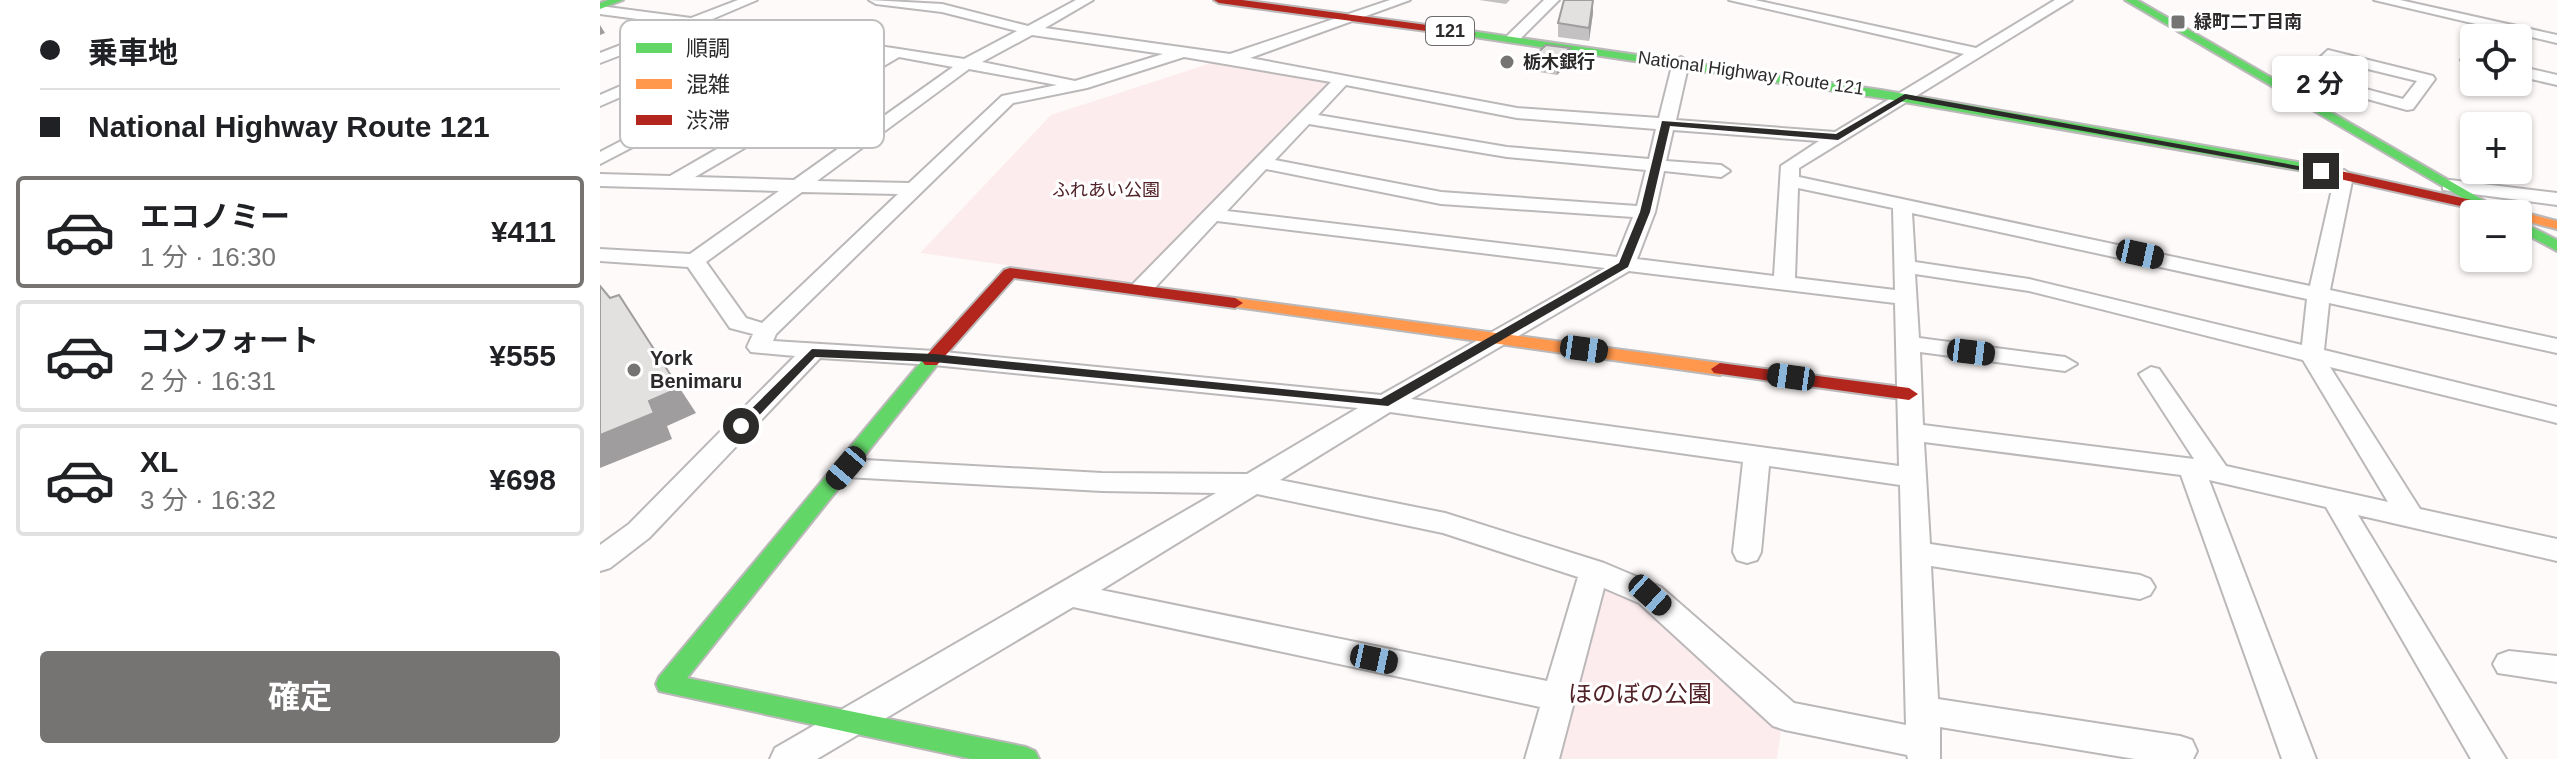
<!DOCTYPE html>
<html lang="ja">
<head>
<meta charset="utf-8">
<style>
  :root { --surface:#fff; --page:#f2f2f2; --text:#202124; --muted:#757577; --line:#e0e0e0; --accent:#767373 }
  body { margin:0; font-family:Helvetica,"Noto Sans JP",sans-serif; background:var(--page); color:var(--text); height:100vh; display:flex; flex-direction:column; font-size:30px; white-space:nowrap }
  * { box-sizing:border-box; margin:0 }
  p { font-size:26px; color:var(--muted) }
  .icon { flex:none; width:44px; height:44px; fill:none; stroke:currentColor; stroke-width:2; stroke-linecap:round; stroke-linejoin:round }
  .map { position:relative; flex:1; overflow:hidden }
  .drawer { display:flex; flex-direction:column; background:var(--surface); width:600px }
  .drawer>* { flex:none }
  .guide { display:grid; align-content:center; height:176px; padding:0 40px; background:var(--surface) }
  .tools { position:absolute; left:1860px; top:24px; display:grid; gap:16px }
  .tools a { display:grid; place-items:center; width:72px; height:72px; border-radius:8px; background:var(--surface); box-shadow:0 2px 6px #0004; font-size:40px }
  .end { position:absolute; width:36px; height:36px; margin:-18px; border:10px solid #2d2a2a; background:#fff; box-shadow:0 0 0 4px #fff }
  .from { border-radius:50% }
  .bubble { position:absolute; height:56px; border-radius:8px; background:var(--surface); box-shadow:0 2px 6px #0004; font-size:26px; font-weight:700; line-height:56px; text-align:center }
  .car { position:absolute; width:24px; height:48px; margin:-24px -12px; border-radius:10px; box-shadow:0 0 6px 2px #0007; background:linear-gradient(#222 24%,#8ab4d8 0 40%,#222 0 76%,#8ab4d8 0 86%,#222 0) }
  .guide b { display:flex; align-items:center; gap:28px; height:76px; font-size:30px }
  .guide b+b { border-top:2px solid var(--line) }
  .guide i { width:20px; height:20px; background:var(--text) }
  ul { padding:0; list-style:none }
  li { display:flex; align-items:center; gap:24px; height:112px; margin:0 16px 12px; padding:0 24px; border:4px solid var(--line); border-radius:8px }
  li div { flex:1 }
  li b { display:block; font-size:30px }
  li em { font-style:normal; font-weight:700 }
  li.active { border-color:var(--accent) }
  li>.icon { width:72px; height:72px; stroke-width:1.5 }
  .button { display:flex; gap:16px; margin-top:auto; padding:16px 40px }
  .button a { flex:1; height:92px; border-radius:8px; background:var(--accent); color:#fff; font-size:32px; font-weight:700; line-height:92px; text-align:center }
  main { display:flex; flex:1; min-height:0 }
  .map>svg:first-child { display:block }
  .green { fill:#fdeced }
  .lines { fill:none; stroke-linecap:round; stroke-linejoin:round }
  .street-casing { stroke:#bbb8b9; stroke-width:4 }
  .fast-casing { stroke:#bbb8b9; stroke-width:4 }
  .slow-casing { stroke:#bbb8b9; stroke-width:4 }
  .jam-casing { stroke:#bbb8b9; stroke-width:4 }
  .street { fill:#fffefe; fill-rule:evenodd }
  .fast { fill:#63d668; fill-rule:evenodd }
  .slow { fill:#ff974d; fill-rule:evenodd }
  .jam { fill:#b3261e; fill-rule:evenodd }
  .wall { fill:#c3c1c1 }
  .shaded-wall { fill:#9f9d9d }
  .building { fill:#e3e0e0; stroke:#9f9d9d; stroke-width:2 }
  .route { fill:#2d2a2a }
  .poi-dot { fill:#767373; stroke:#fff; stroke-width:3 }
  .labels { text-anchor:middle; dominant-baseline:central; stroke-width:6; stroke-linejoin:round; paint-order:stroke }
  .far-poi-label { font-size:18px; font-weight:bold; fill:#2d2a2a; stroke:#fff; text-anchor:start }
  .shield { fill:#fff; stroke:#6c6a6a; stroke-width:2 }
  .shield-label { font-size:18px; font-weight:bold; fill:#2d2a2a }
  .far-street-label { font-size:18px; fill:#2d2a2a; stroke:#fff }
  .far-park-label { font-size:18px; fill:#502126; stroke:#fff }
  .poi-label { font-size:20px; font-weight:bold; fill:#2d2a2a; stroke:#fff; text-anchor:start }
  .near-park-label { font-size:24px; fill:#502126; stroke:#fff }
  .key { fill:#fff; stroke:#c0bfbf; stroke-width:2 }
  .key-label { font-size:22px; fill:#2d2a2a }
</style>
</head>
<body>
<main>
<section class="drawer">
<div class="guide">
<b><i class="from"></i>乗車地</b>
<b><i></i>National Highway Route 121</b>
</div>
<ul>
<li class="active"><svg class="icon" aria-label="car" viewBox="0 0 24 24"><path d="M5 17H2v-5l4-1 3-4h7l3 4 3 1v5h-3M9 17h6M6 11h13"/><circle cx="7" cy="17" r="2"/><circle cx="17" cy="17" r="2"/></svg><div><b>エコノミー</b><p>1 分 · 16:30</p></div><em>¥411</em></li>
<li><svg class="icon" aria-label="car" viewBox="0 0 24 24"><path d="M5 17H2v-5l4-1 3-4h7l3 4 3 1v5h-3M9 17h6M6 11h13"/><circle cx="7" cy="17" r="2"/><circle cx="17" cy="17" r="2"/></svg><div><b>コンフォート</b><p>2 分 · 16:31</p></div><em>¥555</em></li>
<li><svg class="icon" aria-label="car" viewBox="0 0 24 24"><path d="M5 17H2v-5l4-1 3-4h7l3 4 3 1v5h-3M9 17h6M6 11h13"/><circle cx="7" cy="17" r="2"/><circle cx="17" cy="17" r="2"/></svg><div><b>XL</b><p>3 分 · 16:32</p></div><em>¥698</em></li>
</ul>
<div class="button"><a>確定</a></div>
</section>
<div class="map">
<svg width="1957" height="759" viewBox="0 0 1957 759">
  <rect width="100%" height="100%" fill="#fefafa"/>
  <path class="green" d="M610,59l115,21 6,6 -187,192 -17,4 -207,-29 131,-138 157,-51z
    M1022,587l159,143 -4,29h-221l44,-168z"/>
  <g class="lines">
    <g class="street-casing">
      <path id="street" d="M138,0h19l-47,20 254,39 53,-28 -75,-19 -66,-8 -7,-4 73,4 86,22 48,-26h17l-48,28 185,26 160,-54h20l-160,58 267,50 142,10 14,-56 8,-5 8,5 -13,58 159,12 129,-78 -235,-54h26l221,48 79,-48h17l-273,168v9l511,109 25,-110 9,-6 9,6 -23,114 227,49v14l-228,-50 -5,47 233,57v16l-227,-56 90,142 137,30v22l-199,-46 148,244h-35l-145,-252 -117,-27 107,279h-34l-101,-284 -257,-33 6,102 210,31 10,4 5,8 -5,8 -10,4 -209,-33 7,133 242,37 12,4 5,11 -4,8h-58l-195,-32v32h-32l-1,-4 -122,-25 -12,-4 -134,-123 -35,-15 -45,171h-34l15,-52 -467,-100 -256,152h-47l5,-11 441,-255 -114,-2 -256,-14 -9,-3 -4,-6 4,-6 9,-3 256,14 145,1 111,-66 -424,-43 -114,-7 -171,180 -39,30 -10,3v-26l29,-21 166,-168 -44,-4 -4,-5 6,-13 -23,-6 -42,-61 -88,-6v-12l90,5 89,-63 -179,-5v-12l70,2 212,-122 -53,-9 -229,119v-12l211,-110 -50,-6 -161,70v-11l142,-62 -48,-6 -94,36v-10l75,-29 -75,-10v-8l91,12zM432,35l131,19 -88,27 -93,-19zM299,57l54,10 -159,113 -99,-3zM584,57l147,25 -198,202 -3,5 3,5h16l68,-73 388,47 -224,127 -447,-44 -161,-10 3,-7 237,-231 74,-15zM369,69l88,16 -55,11 -93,87 -92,-2zM746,85l171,33 139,11 -7,30 -142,-12 -189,-32zM709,124l198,33 139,13 -9,36 -196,-14 -166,-32zM1073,130l146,11 -38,25 -7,110 -137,-17 18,-47 9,-41 57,6 9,-6 -9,-6 -55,-4zM666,169l175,35 192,13 -16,40 -390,-46zM1198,188l95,20 2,82 -100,-12zM202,192l96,2 -136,129 -16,-5 -40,-56zM1312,213l395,86 -5,46 -273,-66 -114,-17zM1029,271l266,32 4,163 -488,-67zM1315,274l114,17 274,69 85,142 -162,-36 -67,-97 -8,-2 -12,7 55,85 -271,-34 -3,-73 145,19 12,-7 -12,-7 -146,-19zM790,412l353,50 -10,90 4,8 10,3 10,-3 4,-8 8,-86 131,19 6,240 -112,-22 -133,-116 -57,-24 -159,-50 -165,-33zM657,494l186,39 135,44 -31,104 -446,-91z
        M944,0h15l-42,42h-10v-6z
        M1774,0h26l157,35v8z
        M1728,50l105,26 2,3 -22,30 -6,1 -98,-27 -12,13h-12v-6zM1731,60l86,21 -14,18 -86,-23z
        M1869,55l5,1v10l-13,-6z
        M1918,66l39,9v10l-39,-9z
        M1850,180l107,13v12l-114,-15v-8z
        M1909,651l48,5v26l-59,-9 -5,-9 5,-9z"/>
    </g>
    <g class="fast-casing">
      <path id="fast" d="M8,0h15l-23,9v-6z
        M1525,0h12l370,214h-17z
        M871,31l410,59 428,74 7,4 -7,4 -428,-74 -414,-62 -1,-2z
        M1918,220l39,20v11l-39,-21z
        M331,356l9,5 -3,4 -250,313 339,69 9,4 4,8h-67l-313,-68 -3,-7 3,-7 266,-320z"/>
    </g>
    <g class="slow-casing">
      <path id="slow" d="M1918,211l39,10v8l-39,-10v-5h-7z
        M635,298l485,65 9,6 -9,6 -491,-69 -2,-3 2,-3z"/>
    </g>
    <g class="jam-casing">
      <path id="jam" d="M614,0h28l229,31 5,3 -5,3 -252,-34z
        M1709,164l207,46 7,4 -5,4v-4h-22l-192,-43 -2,-3z
        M410,268l225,30 8,5 -8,5 -221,-30 -77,87h-12l-3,-4 3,-4 79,-87z
        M1120,363l189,25 9,6 -9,6 -195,-27 -3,-4z"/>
    </g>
    <use href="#street" class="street"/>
    <use href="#fast" class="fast"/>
    <use href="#slow" class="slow"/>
    <use href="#jam" class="jam"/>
  </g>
  <path class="wall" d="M879,0h31l-4,4z
    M993,13l-4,28 -31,-4v-14z
    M970,48v13l-13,14 -24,-4 -1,-13z"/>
  <path class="shaded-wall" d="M993,0v13l-4,28v-13z
    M0,25l5,8 -5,2z
    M970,48v13l-13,14v-14z
    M19,295l77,118 -29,13 5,13 -72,29v-33l49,-34z"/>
  <path class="building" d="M964,0h29l-4,28 -31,-5z
    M946,45l24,3 -13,13 -25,-3z
    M0,286l10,12 9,-3 60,93 -30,13 5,12 -54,22z"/>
  <path class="route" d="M1305,94l421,77 -5,3 -415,-75 -68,41 -168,-14 -20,86 -22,55 -240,139 -454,-44 -119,-5 -69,72 -12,-3 78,-77 122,5 447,45 238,-136 21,-51 22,-91 174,13z"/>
  <g class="poi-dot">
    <rect x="1570" y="14" width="16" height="16" rx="4"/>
    <circle cx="907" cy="62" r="8"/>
    <circle cx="34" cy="370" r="8"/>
  </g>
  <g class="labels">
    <g class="far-poi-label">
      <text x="1594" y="22">緑町二丁目南</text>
      <text x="923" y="62">栃木銀行</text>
    </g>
    <rect class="shield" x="826" y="17" width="48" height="28" rx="6"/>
    <g class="shield-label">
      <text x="850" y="31">121</text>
    </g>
    <g class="far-street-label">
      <text transform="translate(1151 73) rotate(8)">National Highway Route 121</text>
    </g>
    <g class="far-park-label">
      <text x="506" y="190">ふれあい公園</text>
    </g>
    <g class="poi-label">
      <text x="50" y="358">York<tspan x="50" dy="23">Benimaru</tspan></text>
    </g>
    <g class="near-park-label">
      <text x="1040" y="693">ほのぼの公園</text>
    </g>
  </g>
  <rect x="20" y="20" width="264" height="128" rx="12" class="key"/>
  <rect x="36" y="43" width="36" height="10" fill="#63d668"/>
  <rect x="36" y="79" width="36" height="10" fill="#ff974d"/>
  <rect x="36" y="115" width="36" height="10" fill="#b3261e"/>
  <g class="key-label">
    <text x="86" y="56">順調</text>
    <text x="86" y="92">混雑</text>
    <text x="86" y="128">渋滞</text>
  </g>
</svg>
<div class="tools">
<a><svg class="icon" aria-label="locate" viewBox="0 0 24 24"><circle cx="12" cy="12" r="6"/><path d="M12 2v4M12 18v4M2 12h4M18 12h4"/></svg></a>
<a>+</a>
<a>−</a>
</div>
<i class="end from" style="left:141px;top:426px"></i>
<i class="end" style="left:1721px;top:171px"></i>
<div class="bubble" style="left:1672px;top:56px;width:96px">2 分</div>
<i class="car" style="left:1540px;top:254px;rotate:102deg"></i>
<i class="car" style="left:984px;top:349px;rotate:98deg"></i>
<i class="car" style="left:1371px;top:352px;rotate:97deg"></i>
<i class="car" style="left:1191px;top:377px;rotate:278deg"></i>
<i class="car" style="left:246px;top:468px;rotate:220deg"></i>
<i class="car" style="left:1050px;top:595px;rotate:132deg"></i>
<i class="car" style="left:774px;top:659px;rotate:102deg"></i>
</div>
</main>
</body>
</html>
